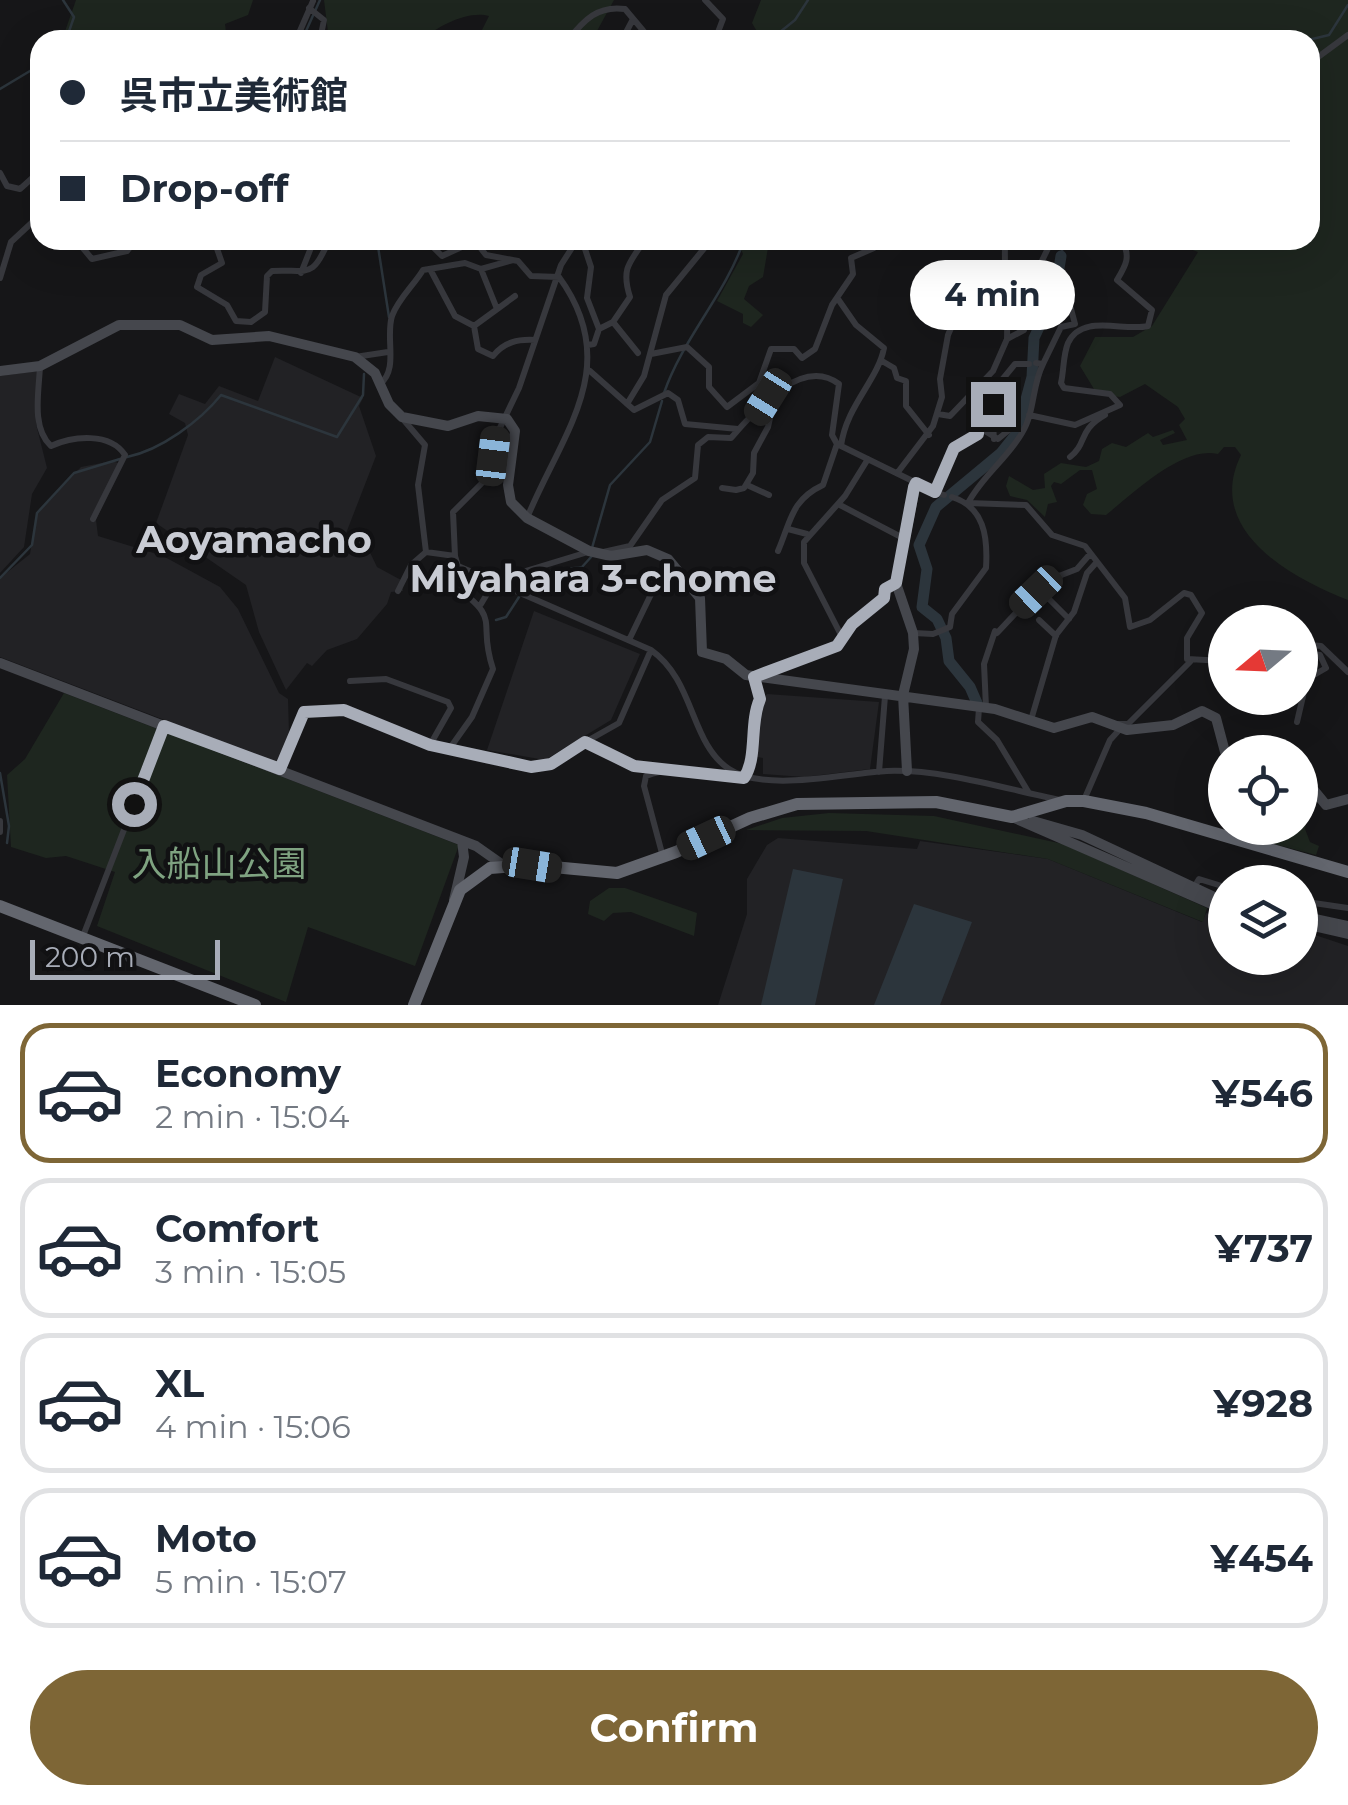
<!DOCTYPE html>
<html lang="en">
<head>
<meta charset="utf-8">
<style>
  :root { --surface:#fff; --page:#f2f2f3; --text:#1f2937; --muted:#747a83; --line:#e0e1e3; --accent:#7e6636 }
  body { margin:0; font-family:Montserrat,"Noto Sans JP",sans-serif; background:var(--page); color:var(--text); height:100vh; display:flex; flex-direction:column; font-size:38px; white-space:nowrap }
  * { box-sizing:border-box; margin:0 }
  p { font-size:32px; color:var(--muted) }
  .icon { flex:none; width:55px; height:55px; fill:none; stroke:currentColor; stroke-width:2; stroke-linecap:round; stroke-linejoin:round }
  .map { position:relative; height:1005px; overflow:hidden }
  .sheet { display:flex; flex-direction:column; background:var(--surface); flex:1 }
  .sheet>* { flex:none }
  .hud { position:absolute; left:30px; top:30px; width:1290px; height:220px; border-radius:30px; box-shadow:0 10px 40px #0002; display:grid; align-content:center; height:220px; padding:0 30px; background:var(--surface) }
  .needle { width:65px; rotate:251deg }
  .fabs { position:absolute; left:1208px; top:605px; display:grid; gap:20px }
  .fabs a { display:grid; place-items:center; width:110px; height:110px; border-radius:50%; background:var(--surface); box-shadow:0 10px 40px #0002; font-size:50px }
  .scale { position:absolute; left:30px; bottom:25px; width:190px; box-sizing:border-box; padding-left:10px; border:5px solid #a8adb8; border-top:0; font-size:28px; line-height:35px; white-space:nowrap; color:#a8adb8; -webkit-text-stroke:8px #111113; paint-order:stroke }
  .end { position:absolute; width:45px; height:45px; margin:-22px; border:12px solid #a8adb8; background:#111; box-shadow:0 0 0 5px #111 }
  .from { border-radius:50% }
  .bubble { position:absolute; height:70px; border-radius:35px; background:var(--surface); box-shadow:0 10px 40px #0002; font-size:32px; font-weight:700; line-height:70px; text-align:center }
  .car { position:absolute; width:30px; height:60px; margin:-30px -15px; border-radius:12px; box-shadow:0 0 8px 2px #0007; background:linear-gradient(#222 24%,#8ab4d8 0 40%,#222 0 76%,#8ab4d8 0 86%,#222 0) }
  .hud b { display:flex; align-items:center; gap:35px; height:95px; font-size:38px }
  .hud b+b { border-top:2px solid var(--line) }
  .hud i { width:25px; height:25px; background:var(--text) }
  ul { padding:18px 0 0; list-style:none }
  li { display:flex; align-items:center; gap:30px; height:140px; margin:0 20px 15px; padding:0 10px; border:5px solid var(--line); border-radius:30px }
  li div { flex:1 }
  li b { display:block; font-size:38px }
  li em { font-style:normal; font-weight:700 }
  li.selected { border-color:var(--accent) }
  li>.icon { width:90px; height:90px; stroke-width:1.5 }
  .cta { display:flex; gap:20px; margin-top:auto; padding:20px 30px }
  .cta a { flex:1; height:115px; border-radius:60px; background:var(--accent); color:#fff; font-size:40px; font-weight:700; line-height:115px; text-align:center }
  .map>svg:first-child { display:block }
  .built { fill:#222225 }
  .green { fill:#1e261f }
  .water { fill:#2c353c }
  .lines { fill:none; stroke-linecap:round; stroke-linejoin:round }
  .stream { stroke:#2c353c; stroke-width:2.5 }
  .river { stroke:#2c353c; stroke-width:11 }
  .street { stroke:#37383d; stroke-width:6 }
  .secondary { stroke:#45474d; stroke-width:10 }
  .highway { stroke:#63666e; stroke-width:12 }
  .route { stroke:#a8adb8; stroke-width:12 }
  .labels { text-anchor:middle; dominant-baseline:central; stroke-width:9; stroke-linejoin:round; paint-order:stroke }
  .park-label { font-size:35px; fill:#7fa381; stroke:#111113 }
  .neighbourhood-label { font-size:38px; font-weight:bold; fill:#c9ccd4; stroke:#111113 }
</style>
</head>
<body>
<div class="map">
<svg width="1348" height="1005" viewBox="0 0 1348 1005">
  <rect width="100%" height="100%" fill="#161618"/>
  <path class="built" d="M275,357l88,41 -4,8 17,50 -31,80 20,6 12,25 24,13 2,11 -12,1 -4,12 -30,35 -30,11 -15,16 -5,-3 -21,27 -27,-58 -13,-47 -90,-62 32,-88 -3,-12 -16,-9 10,-20 26,10 14,-18 39,15z
    M38,371l-2,53 11,44 -15,26 -8,53 -24,26v-197z
    M112,461l9,3 -25,56 2,16 65,20 57,31 18,22 41,84 9,6 1,34 -12,30 -277,-106v-79l30,-24 7,-41 44,-46z
    M534,611l106,43 -29,66 -66,40 -58,-10z
    M767,694l112,8 -9,67 -66,8 -41,-3v-16l-11,-2 4,-50z
    M778,838l139,11 3,-8 128,18 154,63 4,-9 19,4v41h75v-28l48,16v59h-630l29,-91v-35l20,-34z"/>
  <path class="green" d="M76,0h177l-5,15 -23,9 1,8 19,8h-114l-7,-9 -22,9h-40z
    M324,0h290l-22,40h-115l12,-24c-20,-6 -52,10 -67,24h-93z
    M761,0h587v600c-57,-22 -144,-70 -107,-145l-6,-8h-11l-6,7c-35,-9 -85,39 -112,61l-15,-1 -8,-9 4,-11 10,-5 -5,-19h-12l-19,14 -7,-2 -3,4 6,16 -9,2 -3,13 -18,-17 -17,-4 -4,-10 3,-10 24,14 12,-2 -1,-14 17,-11 25,4 13,-6 3,-12 10,-6 14,4 22,-14 5,4 20,-7 2,3 -15,7 3,5 24,-5 -8,-15 6,-6 -7,-12 -33,-23 -25,13 -23,-3 -17,-28 15,-29h38l19,-11 46,-74 -32,-12h144v-200h-548l-10,-17z
    M737,240h41l-9,2 -6,35 -14,9 -5,13 19,16 -12,12 -8,-4v-9l-26,-13 26,-47z
    M64,693l395,152 -44,121 -107,-39 -22,75 -189,-76 18,-54 -49,-16 -20,2 -35,-11 -4,-72 18,-16z
    M1300,804l10,4 -5,21 5,13 9,4 -3,9 -50,-13 2,-14h32z
    M829,813l105,3 129,28 144,64 -4,14 -155,-63 -182,-28 -120,-1 36,-12z
    M609,888h16l72,25 -3,23 -63,-24 -18,1 -9,8 -16,-7 2,-13z"/>
  <path class="water" d="M793,869l50,10 -28,126h-54z
    M914,904l58,18 -32,83h-66z"/>
  <g class="lines">
    <path class="stream" d="M63,0l11,17 -8,23
      M302,40l18,-40
      M770,40l25,-20 13,-20
      M1308,40l21,-5 19,-30
      M0,89l40,-24
      M377,240l12,77
      M1061,256l3,-16
      M664,393c19,-55 61,-98 80,-153
      M127,457c34,-7 73,-36 94,-62l116,42 26,-42 1,-21
      M592,548l18,-63 40,-43 12,-41
      M0,578l32,-33 5,-32 37,-40 46,-14
      M524,590l21,-18 37,-5 10,-11
      M496,620l10,-3 13,-20
      M0,773l9,53 -2,17"/>
    <path class="river" d="M977,703l-7,-16 -21,-26 -3,-23 -9,-19 -15,-12 5,-38 -8,-24 17,-38 65,-54 16,-20 15,-56 2,-39 21,-45 6,-37"/>
    <path class="street" d="M705,0l18,19 -8,21
      M309,8l15,12 -4,20
      M296,40l17,-39
      M568,40c16,-20 30,-35 57,-31l26,31
      M622,40l10,-19
      M1310,63l38,-28
      M0,173l7,13 13,3 20,-18
      M76,240l16,19 35,-8 9,-11
      M214,240l8,23 -21,12 -4,12 30,18 9,16 15,1 14,-10 2,-36 5,-5c37,-2 40,9 57,-31
      M426,240l16,16 33,-15 11,14 32,6 13,15 28,1c65,89 3,156 -32,241
      M520,240l12,4 5,-4
      M582,240l9,27 -4,31 12,31 -5,15 -6,1
      M1005,244c-1,33 3,63 2,95
      M430,269l25,47 19,10 4,23 15,7c11,-14 25,-17 42,-16
      M481,269l16,40
      M301,273l13,-33
      M0,278l11,-36 29,-27
      M838,299l18,26 28,23c-6,32 -38,58 -43,98
      M613,322l25,31
      M474,326l41,-30
      M599,329l14,-7 17,-25c-9,-28 -1,-34 15,-57
      M651,354l36,-7 22,20v20l18,20 32,-24 12,-34h23l8,9 13,-9 17,-44 21,-31 -2,-16 23,-10 6,-8
      M355,357l33,-5
      M882,361l12,7 3,10 9,3v25l23,29
      M1036,363l7,1c-11,21 -8,48 -21,69 -15,26 -39,42 -54,70l58,2 26,30 33,11 40,52 5,29 20,-7 34,-27 7,2 11,18 -15,25v21l38,2
      M1043,364l18,-37 14,-3 -5,-19
      M40,366c-1,25 -9,62 11,80 22,-10 59,-14 74,9l-32,64
      M590,371l44,39 34,-17 10,7 7,24 53,5
      M380,384c19,-15 5,-46 12,-68 6,-17 22,-31 31,-46l42,-7 16,6 32,-9
      M991,397l3,42
      M627,404l17,-28 22,-81 45,-55
      M938,414l12,2 43,-45 14,-32 17,-9 14,-61 14,-29
      M1029,415l46,10 45,-20 -10,-11 -46,-6 -3,-5c3,-13 2,-28 7,-40 14,-30 56,-11 80,-17l4,-16 -35,-30c9,-15 14,-23 5,-40
      M402,418l23,27 -7,40 8,67 29,4 3,10 193,84c44,31 39,93 78,119 36,24 116,4 158,2 57,-2 118,18 173,29
      M980,428l18,11 16,-13
      M1070,457c18,-14 7,-26 35,-42
      M898,472l35,-46 9,-29 -2,-18 8,-44 22,-51 -7,-5
      M747,485l22,10
      M722,488l14,2 8,-2 9,-15 1,-20 14,-26 8,-36
      M944,495l-9,-3 19,-45 24,-13 5,-31 32,-39h14
      M838,504l65,34
      M788,529l19,5
      M778,551c13,-30 13,-51 45,-66l14,-41
      M599,553l31,-7 32,-46 33,-22 3,-33 10,-8 23,1c23,-26 70,-83 108,-54l-7,51 5,9 98,48
      M455,556l-2,-44 39,-39 4,-37 23,-48 42,-123 16,-25
      M504,587l15,-14 69,-21
      M398,591l13,-26 15,-13
      M1048,598l21,21
      M481,604l9,-15 16,1
      M1039,620l17,16
      M914,633l19,1 17,-7 2,-13 34,-46c2,-32 -2,-61 -34,-71
      M997,633l49,-52 31,-12 13,-15
      M842,637l-38,-74v-21l41,-46 23,-37
      M629,640l39,-81
      M1300,644l21,2 27,26
      M350,681l36,-2 62,23 3,6 -21,37
      M986,707l-2,-43 11,-33
      M979,708l-1,14 19,18 32,53
      M1031,720l25,-85 18,-23 13,-39 9,-10
      M1297,722l10,-43 19,-11 -6,-13 -20,-3
      M1116,724h12l62,-62
      M585,742l49,24 40,3
      M450,748l22,-31 21,-48c-17,-50 12,-48 -42,-85l7,-18
      M280,769l25,-57c45,-16 86,23 127,34 27,7 83,21 109,21l78,-44 32,-73
      M879,772l6,-76
      M1084,800l26,-60 11,-12
      M0,821v11
      M663,857l-19,-71 2,-10c27,-12 63,-2 90,4l10,-3c8,-24 15,-77 8,-100l83,-31 15,-22 32,-26 1,-9 10,-5
      M1193,889l6,-10 26,8
      M1300,901l48,7
      M83,936l81,-210"/>
    <path class="secondary" d="M0,371l40,-5 79,-41h61l32,15 57,-4 86,21 20,16 14,31 13,13 46,9 30,-10 29,3 8,12 -7,54 3,17 16,16 62,33 22,5 36,-6 21,9 32,39 2,54 24,7 20,16 249,34 59,19 38,-11 35,13 46,-5 29,-14 14,7 9,34
      M0,663l476,183 27,19
      M907,771l-4,-76 11,-46 -1,-16 -17,-50 20,-100
      M1300,780l8,3 18,22 22,-6
      M1012,817l213,93
      M1033,821l49,14 143,67
      M454,900l10,-43 -2,-16
      M1301,916l47,10
      M1300,923l48,11"/>
    <path class="highway" d="M0,906l255,99
      M414,1005l46,-115 30,-22 42,-3 85,8 59,-21 74,-34 47,-14 139,-2 76,15 54,-16h18l62,12 202,59"/>
  </g>
  <g class="lines">
    <path class="route" d="M134,804l30,-78 116,43 24,-57 40,-2 86,35 101,22 20,-3 34,-22 49,24 110,12c14,-21 5,-54 16,-79l-6,-22 83,-31 15,-22 32,-26 1,-9 11,-6 18,-96 2,-4 19,9 19,-44 24,-14 1,-22 12,-15 2,7"/>
  </g>
  <g class="labels">
    <g class="park-label">
      <text x="219" y="863">入船山公園</text>
    </g>
    <g class="neighbourhood-label">
      <text x="254" y="539">Aoyamacho</text>
      <text x="593" y="578">Miyahara 3-chome</text>
    </g>
  </g>
</svg>
<div class="fabs">
<a><svg class="needle" viewBox="-14 -14 28 28"><path d="M0-13l5 13h-10z" fill="#e53935"/><path d="M0 13l5-13h-10z" fill="#747a83"/></svg></a>
<a><svg class="icon" aria-label="locate" viewBox="0 0 24 24"><circle cx="12" cy="12" r="6"/><path d="M12 2v4M12 18v4M2 12h4M18 12h4"/></svg></a>
<a><svg class="icon" aria-label="layers" viewBox="0 0 24 24"><path d="M12 4l9 5-9 5-9-5zM3 14l9 5 9-5"/></svg></a>
</div>
<div class="scale">200 m</div>
<i class="end from" style="left:134px;top:804px"></i>
<i class="end" style="left:993px;top:404px"></i>
<div class="bubble" style="left:910px;top:260px;width:165px">4 min</div>
<i class="car" style="left:768px;top:397px;rotate:212deg"></i>
<i class="car" style="left:493px;top:456px;rotate:7deg"></i>
<i class="car" style="left:1036px;top:592px;rotate:226deg"></i>
<i class="car" style="left:706px;top:838px;rotate:245deg"></i>
<i class="car" style="left:532px;top:865px;rotate:99deg"></i>
<div class="hud">
<b><i class="from"></i>呉市立美術館</b>
<b><i></i>Drop-off</b>
</div>
</div>
<section class="sheet">
<ul>
<li class="selected"><svg class="icon" aria-label="car" viewBox="0 0 24 24"><path d="M5 17H2v-5l4-1 3-4h7l3 4 3 1v5h-3M9 17h6M6 11h13"/><circle cx="7" cy="17" r="2"/><circle cx="17" cy="17" r="2"/></svg><div><b>Economy</b><p>2 min · 15:04</p></div><em>¥546</em></li>
<li><svg class="icon" aria-label="car" viewBox="0 0 24 24"><path d="M5 17H2v-5l4-1 3-4h7l3 4 3 1v5h-3M9 17h6M6 11h13"/><circle cx="7" cy="17" r="2"/><circle cx="17" cy="17" r="2"/></svg><div><b>Comfort</b><p>3 min · 15:05</p></div><em>¥737</em></li>
<li><svg class="icon" aria-label="car" viewBox="0 0 24 24"><path d="M5 17H2v-5l4-1 3-4h7l3 4 3 1v5h-3M9 17h6M6 11h13"/><circle cx="7" cy="17" r="2"/><circle cx="17" cy="17" r="2"/></svg><div><b>XL</b><p>4 min · 15:06</p></div><em>¥928</em></li>
<li><svg class="icon" aria-label="car" viewBox="0 0 24 24"><path d="M5 17H2v-5l4-1 3-4h7l3 4 3 1v5h-3M9 17h6M6 11h13"/><circle cx="7" cy="17" r="2"/><circle cx="17" cy="17" r="2"/></svg><div><b>Moto</b><p>5 min · 15:07</p></div><em>¥454</em></li>
</ul>
<div class="cta"><a>Confirm</a></div>
</section>
</body>
</html>
